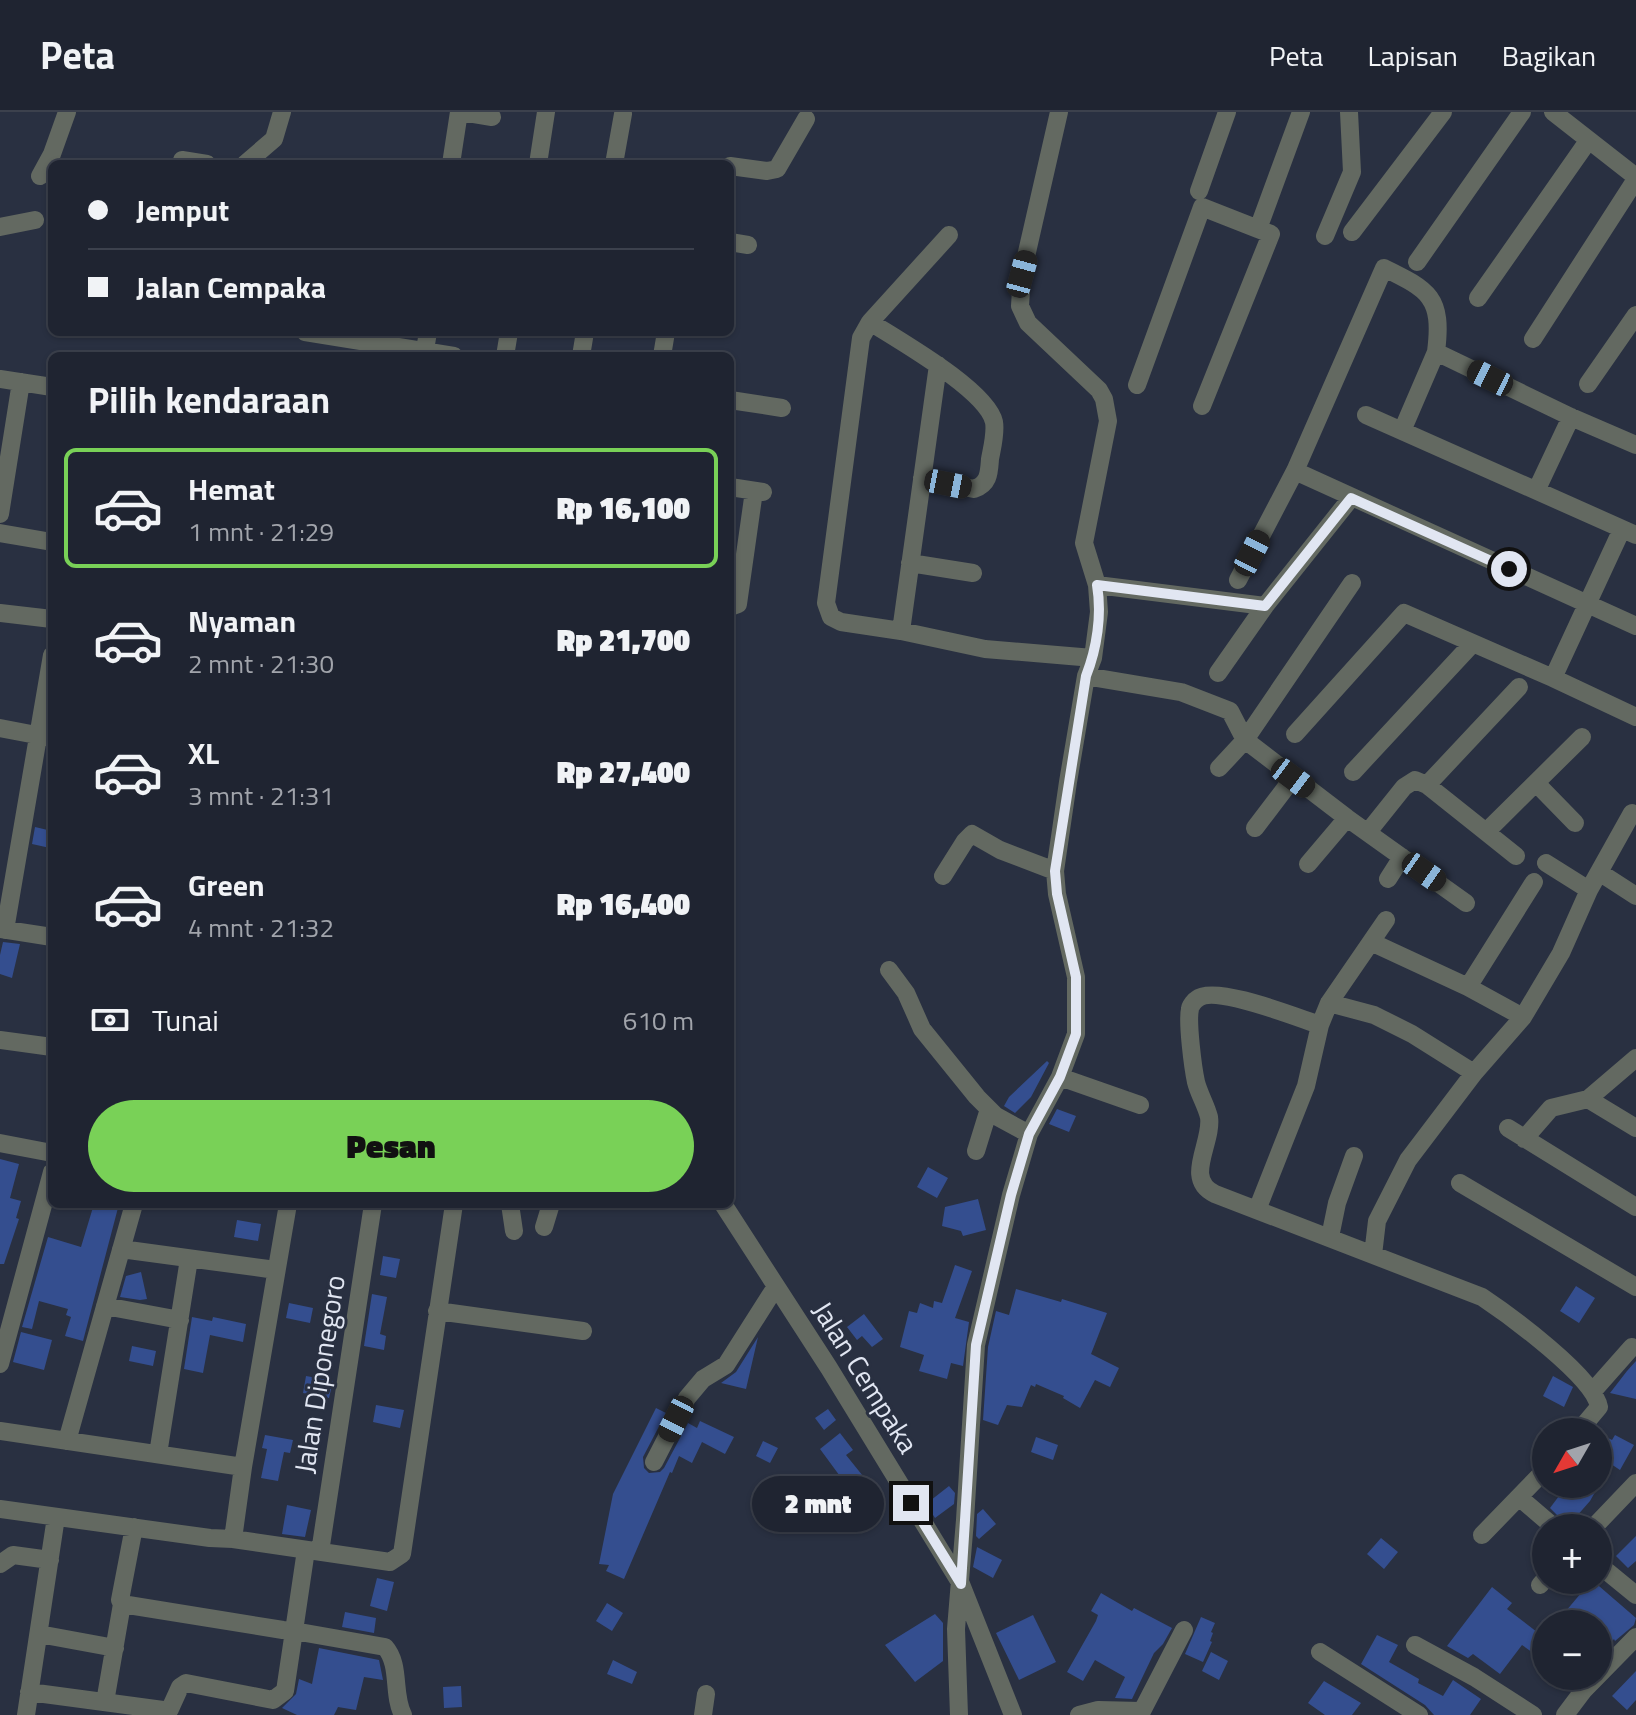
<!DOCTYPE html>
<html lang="id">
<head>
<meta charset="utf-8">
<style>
  :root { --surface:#1f2431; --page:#272c39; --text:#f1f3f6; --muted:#a1a4ab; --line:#3c414d; --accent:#79d157 }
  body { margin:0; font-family:"Titillium Web",sans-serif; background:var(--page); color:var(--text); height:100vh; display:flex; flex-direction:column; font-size:30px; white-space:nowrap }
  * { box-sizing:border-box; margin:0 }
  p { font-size:26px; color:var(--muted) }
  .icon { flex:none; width:44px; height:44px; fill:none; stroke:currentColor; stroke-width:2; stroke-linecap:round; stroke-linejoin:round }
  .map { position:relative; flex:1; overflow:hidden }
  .panel { position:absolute; left:48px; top:240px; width:686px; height:856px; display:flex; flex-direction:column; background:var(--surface); border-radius:12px; box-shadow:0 2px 6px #0004,0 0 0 2px var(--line) }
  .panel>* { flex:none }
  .guide { position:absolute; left:48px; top:48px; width:686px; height:176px; border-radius:12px; box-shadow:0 2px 6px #0004,0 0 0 2px var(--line); display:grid; align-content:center; height:176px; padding:0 40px; background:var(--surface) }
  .needle { width:52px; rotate:231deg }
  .tools { position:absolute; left:1532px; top:1306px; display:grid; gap:16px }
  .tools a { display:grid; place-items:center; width:80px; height:80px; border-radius:50%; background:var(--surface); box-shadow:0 2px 6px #0004,0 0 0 2px var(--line); font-size:40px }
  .end { position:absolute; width:36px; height:36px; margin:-18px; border:10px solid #e1e6f2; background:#111; box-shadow:0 0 0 4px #111 }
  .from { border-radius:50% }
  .bubble { position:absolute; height:56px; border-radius:28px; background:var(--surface); box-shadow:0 2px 6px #0004,0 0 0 2px var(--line); font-size:26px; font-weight:800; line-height:56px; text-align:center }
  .car { position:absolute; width:24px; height:48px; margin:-24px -12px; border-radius:10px; box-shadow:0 0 6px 2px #0007; background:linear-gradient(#222 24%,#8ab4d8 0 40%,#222 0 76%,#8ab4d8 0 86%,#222 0) }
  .guide b { display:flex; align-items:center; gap:28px; height:76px; font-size:30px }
  .guide b+b { border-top:2px solid var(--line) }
  .guide i { width:20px; height:20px; background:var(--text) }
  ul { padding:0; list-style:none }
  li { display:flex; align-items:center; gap:24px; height:120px; margin:0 16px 12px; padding:0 24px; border:4px solid transparent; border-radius:12px }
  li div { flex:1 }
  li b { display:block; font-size:30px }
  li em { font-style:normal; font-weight:800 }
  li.selected { border-color:var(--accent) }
  li>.icon { width:72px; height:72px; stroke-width:1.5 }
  h2 { padding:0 40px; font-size:36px; line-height:96px }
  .pay { display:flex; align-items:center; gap:20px; height:88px; padding:0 40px; font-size:30px }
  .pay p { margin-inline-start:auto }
  .primary-button { display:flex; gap:16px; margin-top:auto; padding:16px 40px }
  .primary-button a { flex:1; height:92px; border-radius:48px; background:var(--accent); color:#111; font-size:32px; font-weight:800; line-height:92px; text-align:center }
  header { display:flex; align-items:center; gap:48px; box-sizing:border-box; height:112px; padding:0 40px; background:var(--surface); border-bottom:2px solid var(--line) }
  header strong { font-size:38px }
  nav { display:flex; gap:44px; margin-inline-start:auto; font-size:28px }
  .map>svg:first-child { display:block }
  .building { fill:#344e8f }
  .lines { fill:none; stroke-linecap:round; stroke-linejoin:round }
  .minor { stroke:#636961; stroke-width:18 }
  .route { stroke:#e1e6f2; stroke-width:10 }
  .labels { text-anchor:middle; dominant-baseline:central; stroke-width:6; stroke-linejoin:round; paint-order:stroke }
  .street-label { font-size:28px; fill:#e1e6f2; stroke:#293041 }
</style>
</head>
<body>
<header>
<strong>Peta</strong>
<nav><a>Peta</a><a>Lapisan</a><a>Bagikan</a></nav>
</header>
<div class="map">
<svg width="1636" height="1603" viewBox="0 0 1636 1603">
  <rect width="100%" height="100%" fill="#293041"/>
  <path class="building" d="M35,715l17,4 -2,17 -18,-4z
    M3,830l17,2 -8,34 -12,-4v-19z
    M1047,949l2,2 -18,34 -16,16 -11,-7 5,-9z
    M1057,997l19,7 -7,16 -20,-8z
    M0,1047l19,5 -9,34 11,3 -5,17 3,1 -15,45h-4z
    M928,1055l20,11 -11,20 -20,-11z
    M978,1087l8,31 -23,6 -2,-5 -19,-5 3,-19z
    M94,1092h25l-36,137 -18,-5 6,-19 -5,-2 2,-6 -29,-8 -7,28 -10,-2 26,-90 33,10z
    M237,1108l24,4 -3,17 -24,-4z
    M383,1144l17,3 -4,19 -16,-3z
    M955,1153l17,6 -17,47 14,4 -6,44 -12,-3 -4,16 -28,-8 5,-16 -24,-8 9,-36 8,2 3,-10 13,5 1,-7 8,2z
    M141,1160l6,27 -7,1 -20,-3 6,-21z
    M1576,1174l19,12 -16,25 -19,-12z
    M1016,1177l45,13 1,-3 45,14 -16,41 28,14 -9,19 -15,-7 -15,28 -17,-10 1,-2 -28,-12 -1,3 -4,-2 -9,22 -15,-2 -9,20 -15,-5 5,-73 8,-36 13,4z
    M372,1182l15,3 -7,37 6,2 -2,14 -20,-4z
    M289,1191l24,5 -3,15 -24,-5z
    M864,1202l19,25 -11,8 -10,-11 -5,4 -10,-13z
    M192,1205l20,4 1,-4 33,7 -3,18 -33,-7 -7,38 -19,-4z
    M21,1220l31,8 -8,30 -31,-8z
    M758,1225l-12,52 -25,-6 15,-11z
    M132,1234l24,5 -3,15 -24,-5z
    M1636,1249v38l-26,-6 17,-22z
    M306,1264l27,5 -4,17 -26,-5z
    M1553,1264l20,11 -9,20 -21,-11z
    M376,1293l28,5 -4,18 -27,-6z
    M656,1296l10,5 -23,44 1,11 5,5 11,-1 4,-4 24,-45 9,5 3,-7 34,16 -9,17 -23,-12 -10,21 -13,-7 -7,17 -2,-1 -46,107 -18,-8 3,-6 -10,-1 14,-70z
    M828,1297l8,11 -12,10 -9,-12z
    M840,1321l13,17 -7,5 25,31 -17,14 -2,-3 -5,4 -9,-11 7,-7 -25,-34z
    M265,1323l28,5 -3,13 -6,-1 -6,29 -17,-3 6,-29 -5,-1z
    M1615,1323l19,10 -14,25 -9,-6 -21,37 -22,25 -18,-18 18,-24h30v-29l10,-17 4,2z
    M1036,1325l22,8 -5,15 -22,-8z
    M763,1329l15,7 -8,15 -14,-7z
    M949,1374l6,7 -1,11 -19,14 -9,-14z
    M287,1393l24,5 -6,27 -23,-3z
    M983,1397l13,15 -17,15 -3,-3 1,-22z
    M1636,1424v25l-8,7 -12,-12z
    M1381,1426l17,14 -14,17 -17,-15z
    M977,1435l25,13 -9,18 -20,-11z
    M377,1466l17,4 -7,29 -17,-5z
    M1592,1468l44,38 -2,7 -19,16 -1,-2 -16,19v-34h-43z
    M1492,1475l20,16 -5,6 39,30v23l-24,-17 -22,29 -27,-20 -5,4 -21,-12z
    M1101,1481l31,18 2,-3 38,20 -9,16 -9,9 -22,46 -17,-1 10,-21 -30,-17 -12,21 -16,-9 29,-51 2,-6 -7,-4z
    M607,1491l16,10 -11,18 -16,-10z
    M345,1500l31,6 -2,15 -32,-6z
    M935,1502l8,9v38l-28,21 -30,-37z
    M1033,1503l23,47 -37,18 -23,-47z
    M1201,1505l14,6 -4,9 2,1 -3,8 2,1 -9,20 -18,-8z
    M1377,1523l21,10 -9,17 30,17 -1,4 25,13 10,-16 28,19 -11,16h-36l-9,-10 -64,-41z
    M319,1536l60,12 4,20 -19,-3 -8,33 -18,-3 -4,8h-37l-15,-7 14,-14 3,-15 13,5z
    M1211,1540l17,9 -9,19 -17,-9z
    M613,1548l24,12 -5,12 -25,-10z
    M1636,1559v29l-9,10 -15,-14z
    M1324,1569l37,22 -9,12h-27l-17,-12z
    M461,1574l1,21 -18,1 -1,-21z"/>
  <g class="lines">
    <path class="minor" d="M462,0l30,5
      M1553,0l83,65
      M182,48l25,4
      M245,52l29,-25 8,-27
      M451,52l8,-52
      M538,52l8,-52
      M614,52l9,-50
      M730,54l37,5 10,-2 29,-50
      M40,64l12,-22 15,-42
      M1199,79l28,-79
      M0,115l35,-7
      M1352,120l91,-120
      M1325,124l27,-64 -3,-60
      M730,130l18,3
      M1417,150l105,-150
      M1478,186l110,-157
      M870,210l79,-87
      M305,220l149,24
      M1533,227l103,-160
      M424,244l4,-24
      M505,244l4,-24
      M581,244l4,-24
      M662,244l4,-24
      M0,267l52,8
      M1588,272l48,-69
      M1137,273l65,-178 56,22
      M730,288l52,8
      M1202,294l69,-172 -13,-5 43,-117
      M1366,303l270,120
      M1402,319l34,-79
      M1295,359l341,155
      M922,366l52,11c15,-5 15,-16 16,-30 2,-11 6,-26 4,-37 -7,-32 -96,-82 -124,-100l-9,16 -35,265 5,14 10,5 60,9 84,18 108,9
      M730,375l33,5
      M1537,377l34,-72
      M0,402l21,-132
      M0,421l52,9
      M910,451l63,10
      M1238,468l57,-109 89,-203c45,22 59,29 52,84l135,65 65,28
      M1097,473l168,21 86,-108
      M730,495l8,-3 16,-113
      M0,501l52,6
      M901,519l37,-266
      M1218,561l47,-67
      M1086,564l95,16 49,19 15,29 102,78 119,85
      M1553,566l69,-149
      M0,616l52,10
      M1295,622l109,-121 149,65 83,39
      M1219,656l26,-28 107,-157
      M1353,660l119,-128
      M1536,671l39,40
      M1427,673l92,-98
      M1255,716l38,-50
      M1368,720l36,-45 11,-7 12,5 59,47 96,-95
      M1486,720l30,24
      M1546,751l43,27
      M1308,752l39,-46
      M1599,760l37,24
      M943,764l22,-35 7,-7 28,16 55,21
      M1388,767l14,-22
      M0,817l52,8
      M5,818l47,-275
      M1371,830l97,45 55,30
      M889,858l17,23 16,36 55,68 19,19 33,18
      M1468,875l66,-105
      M1329,891l45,12 38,19 62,39
      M1320,913c-22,-7 -106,-41 -123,-26 -2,1 -7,7 -7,10 -3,13 3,59 6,73 3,12 10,23 13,35 4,26 -26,62 6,77l267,103c27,18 112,80 117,110l-21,25
      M0,928l52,7
      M1060,965l80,28
      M1588,987l48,-41
      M1508,1016l128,79
      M1524,1027l27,-31 37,-9 48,29
      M0,1031l52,10
      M976,1039l13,-42
      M1460,1071l176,104
      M510,1092l4,27
      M723,1092l106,164 132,216 52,131
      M1257,1098l49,-124 14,-61 9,-22 57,-83
      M544,1115l7,-23
      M1330,1125l7,-34 17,-47
      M121,1137l155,21
      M1373,1143l4,-34 31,-61 66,-87 49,-56 38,-64 28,-63 43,-77 4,2
      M105,1194l75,14
      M437,1199l146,20
      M0,1252l52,-192
      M1593,1279l39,-44
      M0,1319l243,36
      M67,1329l67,-237
      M158,1342l31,-195
      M654,1350l33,-64 16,-19 23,-14 49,-77
      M1520,1386l35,30
      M0,1397l210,29 23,1 10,-72 45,-263
      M134,1415l-14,73 2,4 161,26 11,1 12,-81
      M1593,1416l43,-45
      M1482,1423l64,-66
      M233,1427l157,23 12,-8 52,-350
      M320,1440l53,-348
      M0,1452l13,-9 37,5
      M1598,1452l38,31
      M1540,1473l6,-7
      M39,1522l76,14
      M1415,1533l59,32 59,38
      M1320,1540l99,63
      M29,1580l134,18 7,-1 10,-22 6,-4 87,17 12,-9 9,-60 91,16c16,18 7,47 18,68
      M105,1590l17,-98
      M26,1603l30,-198
      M703,1603l3,-21
      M959,1603l-3,-86 9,-109 11,-175 35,-150 18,-61 31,-57 16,-43v-57l-19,-83 -2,-23 13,-89 18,-106 7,-18 6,-46 -2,-27 -13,-42 24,-122 -4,-22 -5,-9 -71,-67 -8,-17 2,-32 37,-162
      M1079,1603l19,-5 43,1
      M1140,1603l44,-85
      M1565,1603l18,-24 53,-54"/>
  </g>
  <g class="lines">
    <path class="route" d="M911,1391l50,81 15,-239 35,-150 18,-61 31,-57 16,-43v-57l-19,-83 -2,-23 31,-195c11,-28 16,-61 11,-91l168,21 86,-108 158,71"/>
  </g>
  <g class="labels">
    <g class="street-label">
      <text transform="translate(319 1262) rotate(-81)">Jalan Diponegoro</text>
      <text transform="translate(866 1265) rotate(58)">Jalan Cempaka</text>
    </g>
  </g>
</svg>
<div class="tools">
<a><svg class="needle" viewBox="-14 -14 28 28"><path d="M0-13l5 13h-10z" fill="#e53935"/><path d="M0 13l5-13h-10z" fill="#a1a4ab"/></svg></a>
<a>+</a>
<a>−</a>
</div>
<i class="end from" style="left:1509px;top:457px"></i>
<i class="end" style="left:911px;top:1391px"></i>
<div class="bubble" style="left:752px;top:1364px;width:132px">2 mnt</div>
<i class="car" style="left:1022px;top:162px;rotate:15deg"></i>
<i class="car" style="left:1490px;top:266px;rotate:296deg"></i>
<i class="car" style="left:948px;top:372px;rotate:101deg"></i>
<i class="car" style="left:1252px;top:441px;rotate:27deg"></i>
<i class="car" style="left:1293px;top:666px;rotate:127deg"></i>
<i class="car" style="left:1424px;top:760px;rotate:125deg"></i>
<i class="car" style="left:676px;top:1307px;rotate:207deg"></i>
<div class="guide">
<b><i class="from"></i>Jemput</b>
<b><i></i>Jalan Cempaka</b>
</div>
<section class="panel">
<h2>Pilih kendaraan</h2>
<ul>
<li class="selected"><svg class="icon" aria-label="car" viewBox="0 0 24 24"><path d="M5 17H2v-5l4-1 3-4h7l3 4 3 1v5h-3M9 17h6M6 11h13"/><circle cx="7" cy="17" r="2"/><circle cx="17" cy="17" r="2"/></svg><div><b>Hemat</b><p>1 mnt · 21:29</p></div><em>Rp 16,100</em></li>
<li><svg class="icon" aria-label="car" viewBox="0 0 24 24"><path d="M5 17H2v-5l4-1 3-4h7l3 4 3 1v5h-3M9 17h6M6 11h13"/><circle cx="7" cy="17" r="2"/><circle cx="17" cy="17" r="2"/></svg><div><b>Nyaman</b><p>2 mnt · 21:30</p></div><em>Rp 21,700</em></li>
<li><svg class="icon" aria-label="car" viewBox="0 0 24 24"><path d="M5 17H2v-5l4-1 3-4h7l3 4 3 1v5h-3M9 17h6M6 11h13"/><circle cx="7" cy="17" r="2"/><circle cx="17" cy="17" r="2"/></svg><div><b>XL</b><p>3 mnt · 21:31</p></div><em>Rp 27,400</em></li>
<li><svg class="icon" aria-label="car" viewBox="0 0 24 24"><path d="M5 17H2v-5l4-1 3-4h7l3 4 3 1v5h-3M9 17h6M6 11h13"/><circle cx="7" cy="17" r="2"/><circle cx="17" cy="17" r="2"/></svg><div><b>Green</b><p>4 mnt · 21:32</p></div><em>Rp 16,400</em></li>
</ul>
<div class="pay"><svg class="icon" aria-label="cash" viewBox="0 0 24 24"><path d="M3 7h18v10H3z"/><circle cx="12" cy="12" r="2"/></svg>Tunai<p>610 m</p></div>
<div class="primary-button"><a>Pesan</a></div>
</section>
</div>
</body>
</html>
